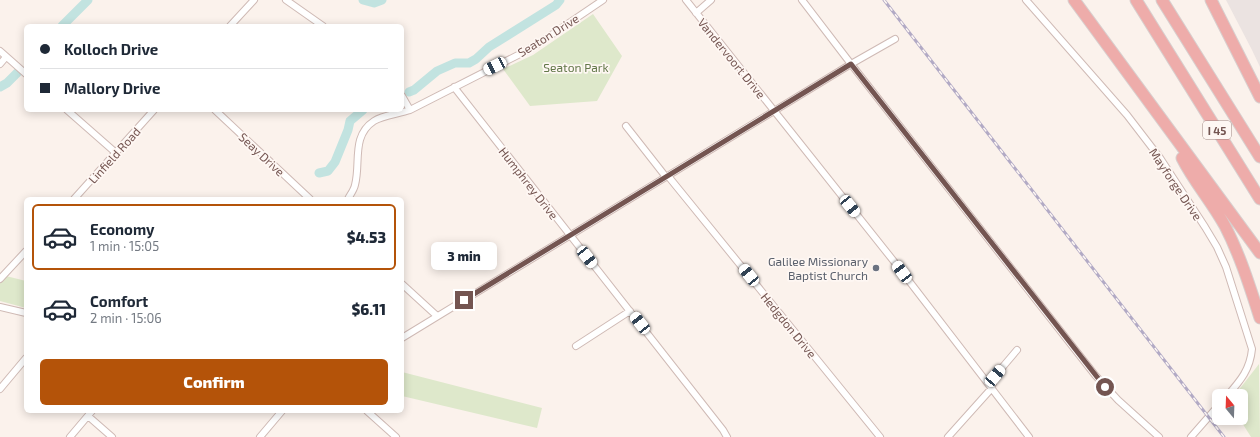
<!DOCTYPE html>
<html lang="en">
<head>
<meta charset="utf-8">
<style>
  :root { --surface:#fff; --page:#f6f6f7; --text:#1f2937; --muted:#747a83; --line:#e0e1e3; --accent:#b45309 }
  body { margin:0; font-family:"Exo 2",sans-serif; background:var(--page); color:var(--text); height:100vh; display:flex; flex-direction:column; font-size:15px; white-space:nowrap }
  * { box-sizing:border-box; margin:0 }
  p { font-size:13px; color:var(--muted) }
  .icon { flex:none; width:22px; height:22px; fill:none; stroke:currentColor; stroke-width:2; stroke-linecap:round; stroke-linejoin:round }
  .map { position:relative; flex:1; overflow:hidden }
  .panel { position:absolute; left:24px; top:197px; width:380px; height:216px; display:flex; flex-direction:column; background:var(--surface); border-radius:6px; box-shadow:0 2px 10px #0003 }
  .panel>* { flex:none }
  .guide { position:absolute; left:24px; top:24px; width:380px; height:88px; border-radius:6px; box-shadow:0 2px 10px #0003; display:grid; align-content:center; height:88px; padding:0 16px; background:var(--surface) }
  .needle { width:26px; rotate:341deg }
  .controls { position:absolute; left:1212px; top:389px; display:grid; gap:8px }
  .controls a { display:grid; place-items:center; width:36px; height:36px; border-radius:6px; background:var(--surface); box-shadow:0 2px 10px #0003; font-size:20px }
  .end { position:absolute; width:18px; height:18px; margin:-9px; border:5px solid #745551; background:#fff; box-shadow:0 0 0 2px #fff }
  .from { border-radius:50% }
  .bubble { position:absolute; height:28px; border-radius:6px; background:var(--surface); box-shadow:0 2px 10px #0003; font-size:13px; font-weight:800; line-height:28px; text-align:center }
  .car { position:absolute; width:12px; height:24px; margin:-12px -6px; border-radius:5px; box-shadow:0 0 3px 1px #0007; background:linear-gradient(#fff 24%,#345 0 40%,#fff 0 76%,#345 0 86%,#fff 0) }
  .guide b { display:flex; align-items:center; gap:14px; height:38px; font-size:15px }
  .guide b+b { border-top:1px solid var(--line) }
  .guide i { width:10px; height:10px; background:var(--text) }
  ul { padding:7px 0 0; list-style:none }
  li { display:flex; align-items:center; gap:12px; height:66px; margin:0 8px 6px; padding:0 8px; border:2px solid transparent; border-radius:6px }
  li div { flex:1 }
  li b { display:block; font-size:15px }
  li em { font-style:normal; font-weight:800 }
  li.selected { border-color:var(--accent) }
  li>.icon { width:36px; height:36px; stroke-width:1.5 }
  .action { display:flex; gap:8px; margin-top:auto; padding:8px 16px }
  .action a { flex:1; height:46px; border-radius:6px; background:var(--accent); color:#fff; font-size:16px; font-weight:800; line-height:46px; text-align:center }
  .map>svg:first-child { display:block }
  .industrial { fill:#ebe3e1 }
  .green { fill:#dee8cb }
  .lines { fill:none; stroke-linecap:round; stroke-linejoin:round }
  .river { stroke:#c2e3e0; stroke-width:9 }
  .street-casing { stroke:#cfbab5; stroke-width:8 }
  .highway-casing { stroke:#d8cfce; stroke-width:13 }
  .street { stroke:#fff; stroke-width:6 }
  .highway { stroke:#eeacaa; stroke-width:11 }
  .rail-casing { stroke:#b2aac5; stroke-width:3 }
  .rail { stroke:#fef7f3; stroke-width:1.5; stroke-dasharray:4.5; stroke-linecap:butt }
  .route { stroke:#745551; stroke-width:5 }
  .worship-dot { fill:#6b7280; stroke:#fef7f3; stroke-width:1.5 }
  .labels { text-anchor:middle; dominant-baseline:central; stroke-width:3.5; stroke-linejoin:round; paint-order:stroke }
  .shield { fill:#fef7f3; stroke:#9d8682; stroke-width:1 }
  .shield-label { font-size:11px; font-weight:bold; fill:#745551 }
  .street-label { font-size:12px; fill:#745551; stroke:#fef7f3 }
  .park-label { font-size:12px; fill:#63784a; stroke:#fef7f3 }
  .worship-label { font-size:12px; fill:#5b616d; stroke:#fef7f3; text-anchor:end }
</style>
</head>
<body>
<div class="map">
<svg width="1260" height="437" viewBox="0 0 1260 437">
  <rect width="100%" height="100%" fill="#fbf2ec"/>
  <path class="industrial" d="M1226,0h34v67l-8,-17z"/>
  <path class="green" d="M593,14l29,42 -25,45 -67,5 -27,-37 30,-14z
    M6,276l20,5v27l-26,-7v-18z
    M1259,364l1,73h-9l-12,-19h2v-22h-7z
    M402,372l140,36 -5,20 -135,-32z"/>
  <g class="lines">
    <path class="river" d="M363,0l11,3 8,-3
      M62,26l26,-26
      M0,87l7,-4 11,-11
      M409,92l5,-2 23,-19 18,-8h14l7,-4 13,-12 67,-42 4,-5
      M319,173l9,-2 7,-9 13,-32 2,-9 13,-11"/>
    <g class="street-casing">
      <path id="street" d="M286,0l37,26
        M686,0l210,264 133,173
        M802,0l49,64 244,311 23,25 41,37
        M1026,0l101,115 33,43 45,69 12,20 9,20 26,82c-2,21 -12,32 -25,47
        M696,13l15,-13
        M230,26l24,-26
        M0,51l26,23
        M0,64l6,-7
        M454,87l269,343 4,7
        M402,96l8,14
        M67,110l49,43
        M215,110l95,89
        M626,126l40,51
        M668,176l212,261
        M74,199l80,-89
        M348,199c2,-4 6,-9 7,-14 6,-22 -4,-49 19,-64 9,-6 25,-7 36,-11l112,-57 16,-9 65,-44
        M0,279l26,-28
        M402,284l35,32
        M0,307l26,6
        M402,338l449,-274 44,-25
        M576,346l54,-35
        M0,389l26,-31
        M367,411l29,26
        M88,416l24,21
        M70,437l22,-26
        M260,437l22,-26
        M948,437l43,-48 4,-13 22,-26
        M1191,437l28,-32"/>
    </g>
    <g class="highway-casing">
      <path id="highway" d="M1074,0l186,253
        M1136,0l124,199
        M1162,0l98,157
        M1211,0l49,97
        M1182,158c12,24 30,44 43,68 15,29 25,61 35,92"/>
    </g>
    <use href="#street" class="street"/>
    <use href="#highway" class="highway"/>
    <g class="rail-casing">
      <path id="rail" d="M884,0l340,437"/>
    </g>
    <use href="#rail" class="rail"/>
  </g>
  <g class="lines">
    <path class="route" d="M464,300l387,-236 254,323"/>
  </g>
  <circle class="worship-dot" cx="876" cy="268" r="4"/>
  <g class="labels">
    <rect class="shield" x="1203" y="121" width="28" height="18" rx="3"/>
    <g class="shield-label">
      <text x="1217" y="130">I 45</text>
    </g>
    <g class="street-label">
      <text transform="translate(548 35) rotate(-32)">Seaton Drive</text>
      <text transform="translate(732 58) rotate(51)">Vandervoort Drive</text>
      <text transform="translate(262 154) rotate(43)">Seay Drive</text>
      <text transform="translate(114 155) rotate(-48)">Linfield Road</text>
      <text transform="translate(529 183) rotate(52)">Humphrey Drive</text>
      <text transform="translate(1176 184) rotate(56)">Mayforge Drive</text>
      <text transform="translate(789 325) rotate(51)">Hedgdon Drive</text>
    </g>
    <g class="park-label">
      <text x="576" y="67">Seaton Park</text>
    </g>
    <g class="worship-label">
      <text x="868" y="261">Galilee Missionary<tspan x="868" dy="14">Baptist Church</tspan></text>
    </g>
  </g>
</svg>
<div class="controls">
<a><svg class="needle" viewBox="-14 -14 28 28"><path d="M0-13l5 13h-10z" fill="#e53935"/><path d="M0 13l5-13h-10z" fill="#747a83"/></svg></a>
</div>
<i class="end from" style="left:1105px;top:387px"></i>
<i class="end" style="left:464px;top:300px"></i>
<div class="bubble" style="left:431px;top:242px;width:66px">3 min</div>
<i class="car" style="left:495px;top:66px;rotate:243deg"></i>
<i class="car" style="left:850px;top:206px;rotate:141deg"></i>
<i class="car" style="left:587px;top:257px;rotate:142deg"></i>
<i class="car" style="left:902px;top:272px;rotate:323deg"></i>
<i class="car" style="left:749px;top:275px;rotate:321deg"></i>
<i class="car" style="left:640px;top:323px;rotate:322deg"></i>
<i class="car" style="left:995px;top:376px;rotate:40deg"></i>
<div class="guide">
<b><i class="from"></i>Kolloch Drive</b>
<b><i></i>Mallory Drive</b>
</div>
<section class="panel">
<ul>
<li class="selected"><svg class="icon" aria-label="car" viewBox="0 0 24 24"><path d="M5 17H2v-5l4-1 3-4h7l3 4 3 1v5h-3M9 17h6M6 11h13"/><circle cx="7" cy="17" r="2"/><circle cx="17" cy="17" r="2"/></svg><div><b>Economy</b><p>1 min · 15:05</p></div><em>$4.53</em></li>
<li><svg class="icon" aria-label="car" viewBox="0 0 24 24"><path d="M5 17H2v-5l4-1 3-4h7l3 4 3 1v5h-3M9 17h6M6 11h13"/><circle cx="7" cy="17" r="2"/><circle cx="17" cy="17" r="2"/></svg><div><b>Comfort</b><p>2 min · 15:06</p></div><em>$6.11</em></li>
</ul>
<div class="action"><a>Confirm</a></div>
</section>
</div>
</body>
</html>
